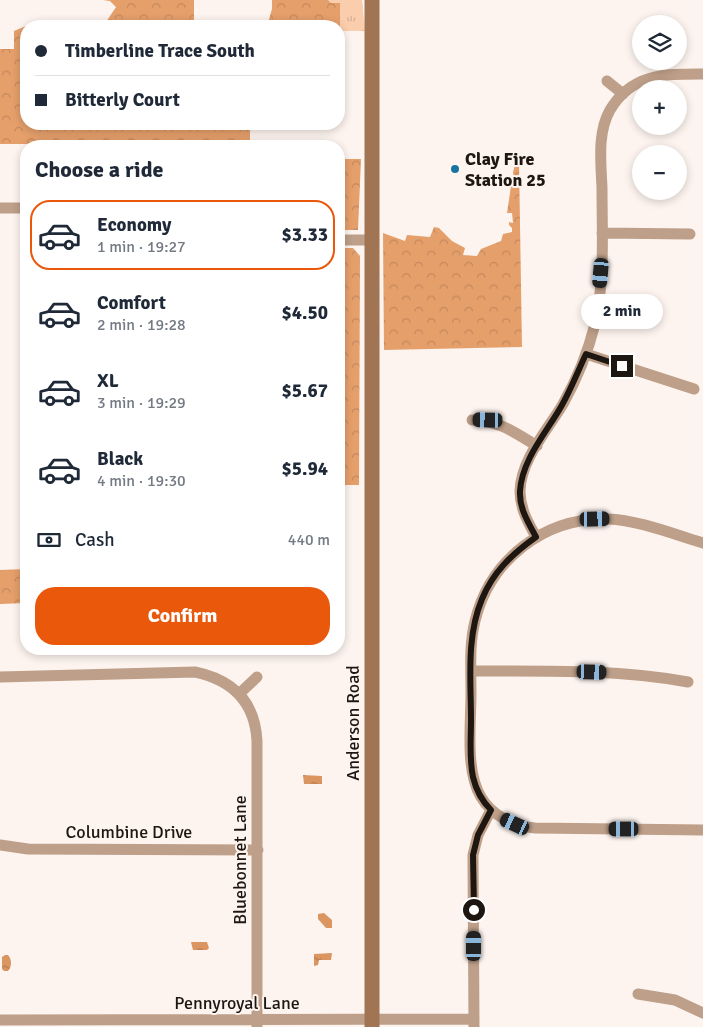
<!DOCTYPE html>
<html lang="en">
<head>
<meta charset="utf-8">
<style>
  :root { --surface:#fff; --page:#f6f6f7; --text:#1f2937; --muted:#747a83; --line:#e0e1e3; --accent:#ea580c }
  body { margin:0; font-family:Signika,sans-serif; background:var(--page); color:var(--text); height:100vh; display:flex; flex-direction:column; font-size:19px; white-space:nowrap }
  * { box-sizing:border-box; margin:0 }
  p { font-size:16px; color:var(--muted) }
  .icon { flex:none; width:28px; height:28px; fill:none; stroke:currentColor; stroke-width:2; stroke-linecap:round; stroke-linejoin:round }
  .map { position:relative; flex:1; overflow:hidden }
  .side { position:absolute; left:20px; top:140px; width:325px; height:515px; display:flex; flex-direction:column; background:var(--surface); border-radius:20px; box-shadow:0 2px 8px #0003 }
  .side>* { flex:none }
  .guide { position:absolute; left:20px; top:20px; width:325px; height:110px; border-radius:20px; box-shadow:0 2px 8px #0003; display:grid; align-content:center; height:110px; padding:0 15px; background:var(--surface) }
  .tools { position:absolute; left:632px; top:15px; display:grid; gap:10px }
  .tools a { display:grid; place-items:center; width:55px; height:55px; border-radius:50%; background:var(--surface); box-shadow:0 2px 8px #0003; font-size:25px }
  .end { position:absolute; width:22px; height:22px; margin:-11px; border:6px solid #1d1611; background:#fff; box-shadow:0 0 0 2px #fff }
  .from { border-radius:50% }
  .bubble { position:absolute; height:35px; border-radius:18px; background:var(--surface); box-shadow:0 2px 8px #0003; font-size:16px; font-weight:700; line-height:35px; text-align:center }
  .car { position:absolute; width:15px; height:30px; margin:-15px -8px; border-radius:6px; box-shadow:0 0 4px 1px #0007; background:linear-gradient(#222 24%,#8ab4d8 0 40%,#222 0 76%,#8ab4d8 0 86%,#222 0) }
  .guide b { display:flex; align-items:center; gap:18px; height:48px; font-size:19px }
  .guide b+b { border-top:1px solid var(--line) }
  .guide i { width:12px; height:12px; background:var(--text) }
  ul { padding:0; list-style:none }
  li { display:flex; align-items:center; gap:15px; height:70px; margin:0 10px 8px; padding:0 5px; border:2px solid transparent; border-radius:20px }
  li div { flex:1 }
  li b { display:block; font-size:19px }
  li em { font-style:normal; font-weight:700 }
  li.current { border-color:var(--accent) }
  li>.icon { width:45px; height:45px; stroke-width:1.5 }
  h2 { padding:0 15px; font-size:22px; line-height:60px }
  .pay { display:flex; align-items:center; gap:12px; height:55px; padding:0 15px; font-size:19px }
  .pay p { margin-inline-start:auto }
  .action { display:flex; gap:10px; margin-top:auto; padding:10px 15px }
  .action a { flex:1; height:58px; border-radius:20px; background:var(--accent); color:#fff; font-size:20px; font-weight:700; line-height:58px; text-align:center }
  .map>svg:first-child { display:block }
  .grass { fill:url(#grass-tufts) }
  .forest { fill:url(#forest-crowns) }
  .water { fill:url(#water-ripples) }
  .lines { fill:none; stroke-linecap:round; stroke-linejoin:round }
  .street { stroke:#be9f89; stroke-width:11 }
  .secondary { stroke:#a17454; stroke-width:15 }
  .route { stroke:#1d1611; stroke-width:6 }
  .poi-dot { fill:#1774a2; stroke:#fdf4ef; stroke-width:2 }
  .labels { text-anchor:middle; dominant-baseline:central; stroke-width:4; stroke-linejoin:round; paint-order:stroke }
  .poi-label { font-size:18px; font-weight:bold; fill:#1d1611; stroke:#fdf4ef; text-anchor:start }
  .street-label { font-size:18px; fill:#1d1611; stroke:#fdf4ef }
</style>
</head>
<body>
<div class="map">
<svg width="703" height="1027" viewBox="0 0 703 1027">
  <defs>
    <pattern id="grass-tufts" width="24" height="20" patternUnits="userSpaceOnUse" patternTransform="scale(1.25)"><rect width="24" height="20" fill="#facdad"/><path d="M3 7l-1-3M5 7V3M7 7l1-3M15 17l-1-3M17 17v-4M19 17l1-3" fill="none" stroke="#d6af94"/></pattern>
    <pattern id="forest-crowns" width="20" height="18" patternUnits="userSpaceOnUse" patternTransform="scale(1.25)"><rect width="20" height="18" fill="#e59f6b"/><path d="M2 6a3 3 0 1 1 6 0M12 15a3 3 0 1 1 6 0" fill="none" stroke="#c4885c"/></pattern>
    <pattern id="water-ripples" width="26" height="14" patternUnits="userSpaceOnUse" patternTransform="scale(1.25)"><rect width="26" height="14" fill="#db9561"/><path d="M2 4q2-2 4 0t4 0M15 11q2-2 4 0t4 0" fill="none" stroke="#b1794f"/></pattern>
  </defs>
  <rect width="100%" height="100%" fill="#fdf4ef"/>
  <path class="grass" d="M328,0h34l3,31h-25v-27l-9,-1z"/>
  <path class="forest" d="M103,0h91v26h-88v-4l10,-15 -6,-6z
    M272,0h56l3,3h9v28l-1,-5h-72l5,-17z
    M26,26v98h224v22h-106l-1,-2h-143v-95h14v-18z
    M339,159h22l-3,71h-19z
    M519,162l3,185 -138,3 -1,-117 22,8 2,-6 23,2 4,-10 5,1 13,13 13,7 -2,7 14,1 4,-7 20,-8 2,-7 9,-2v-4l-3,-3v-3l4,1 -1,-10h-5l4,-27 3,-4 -1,-10 2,-7z
    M339,248h14l7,8 -1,229h-20z
    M26,569v34l-26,1v-34z"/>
  <path class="water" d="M303,775l19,1v8h-18z
    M324,913l8,7v8h-6l-8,-9v-5z
    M191,942h16l2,6 -2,2h-14z
    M332,953l-1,7h-12l-1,5 -4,1v-12z
    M5,955h3c4,4 4,12 0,16h-4l-2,-2v-12z"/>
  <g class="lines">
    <path class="street" d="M607,81l16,13
      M0,208h26
      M602,233l88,1
      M339,240h33
      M586,354l108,35
      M472,420c28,1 42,12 65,26
      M536,537c-8,-15 -16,-28 -16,-46 1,-32 27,-60 43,-87 14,-25 25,-52 32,-80 10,-44 7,-91 7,-136 -1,-25 -5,-55 8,-78 22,-37 55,-36 93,-36
      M703,543c-30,-9 -65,-23 -95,-24 -64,-2 -118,41 -133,102 -6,24 -4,48 -4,72 0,31 -6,78 10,104 11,19 33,29 54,31l168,2
      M471,671c73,0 145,-2 217,11
      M0,677l195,-5c38,8 60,30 62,69v286
      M239,694l18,-17
      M0,845l28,4 230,1
      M638,994l37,6 28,13
      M0,1020l474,-1
      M474,1027l-1,-172 5,-20 13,-25"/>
    <path class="secondary" d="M372,0v1027"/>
  </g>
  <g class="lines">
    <path class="route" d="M474,910l-1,-55 5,-20 13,-25c-9,-9 -15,-20 -18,-33 -4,-18 -2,-38 -2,-57 0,-40 -5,-83 11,-121 11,-27 30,-45 54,-62 -8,-15 -17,-29 -16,-46 2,-32 27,-59 42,-86 9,-16 16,-34 24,-51l36,12"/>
  </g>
  <circle class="poi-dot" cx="455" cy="169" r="5"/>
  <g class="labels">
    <g class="poi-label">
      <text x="465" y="159">Clay Fire<tspan x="465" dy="21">Station 25</tspan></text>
    </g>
    <g class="street-label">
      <text transform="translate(353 723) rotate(-90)">Anderson Road</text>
      <text x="129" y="832">Columbine Drive</text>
      <text transform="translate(240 860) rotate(-90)">Bluebonnet Lane</text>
      <text x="237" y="1003">Pennyroyal Lane</text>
    </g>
  </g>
</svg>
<div class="tools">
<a><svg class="icon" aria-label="layers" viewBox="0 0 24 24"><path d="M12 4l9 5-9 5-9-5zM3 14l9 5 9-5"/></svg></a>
<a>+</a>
<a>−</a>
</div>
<i class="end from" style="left:474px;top:910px"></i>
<i class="end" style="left:622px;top:366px"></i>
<div class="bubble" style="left:581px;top:294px;width:82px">2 min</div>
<i class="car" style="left:601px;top:273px;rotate:185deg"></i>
<i class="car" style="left:488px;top:420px;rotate:271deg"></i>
<i class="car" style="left:595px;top:519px;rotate:89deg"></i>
<i class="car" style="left:592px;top:672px;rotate:92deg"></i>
<i class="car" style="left:515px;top:824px;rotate:295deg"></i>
<i class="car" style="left:624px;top:829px;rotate:270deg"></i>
<i class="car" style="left:474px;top:946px;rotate:0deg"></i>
<div class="guide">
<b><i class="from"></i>Timberline Trace South</b>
<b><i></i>Bitterly Court</b>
</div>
<section class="side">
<h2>Choose a ride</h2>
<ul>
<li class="current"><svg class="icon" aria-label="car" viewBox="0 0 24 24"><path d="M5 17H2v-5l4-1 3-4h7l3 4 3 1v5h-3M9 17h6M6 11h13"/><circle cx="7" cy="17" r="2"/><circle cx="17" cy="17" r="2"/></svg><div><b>Economy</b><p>1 min · 19:27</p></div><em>$3.33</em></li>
<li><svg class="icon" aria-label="car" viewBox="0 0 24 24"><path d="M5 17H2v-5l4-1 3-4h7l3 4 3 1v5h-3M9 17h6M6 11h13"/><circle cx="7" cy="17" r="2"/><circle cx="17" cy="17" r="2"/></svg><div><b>Comfort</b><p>2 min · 19:28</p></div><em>$4.50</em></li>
<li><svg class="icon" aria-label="car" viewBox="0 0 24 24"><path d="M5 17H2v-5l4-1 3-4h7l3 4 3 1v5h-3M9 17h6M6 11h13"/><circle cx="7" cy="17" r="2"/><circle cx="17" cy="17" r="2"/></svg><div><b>XL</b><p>3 min · 19:29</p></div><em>$5.67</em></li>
<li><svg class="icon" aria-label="car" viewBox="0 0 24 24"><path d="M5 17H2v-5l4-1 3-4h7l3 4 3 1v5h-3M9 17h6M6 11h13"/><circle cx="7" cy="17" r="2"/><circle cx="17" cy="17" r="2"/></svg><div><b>Black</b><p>4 min · 19:30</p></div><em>$5.94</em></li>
</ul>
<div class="pay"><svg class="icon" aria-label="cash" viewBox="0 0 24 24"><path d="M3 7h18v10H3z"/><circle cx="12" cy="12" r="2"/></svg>Cash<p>440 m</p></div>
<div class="action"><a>Confirm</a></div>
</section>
</div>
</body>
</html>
